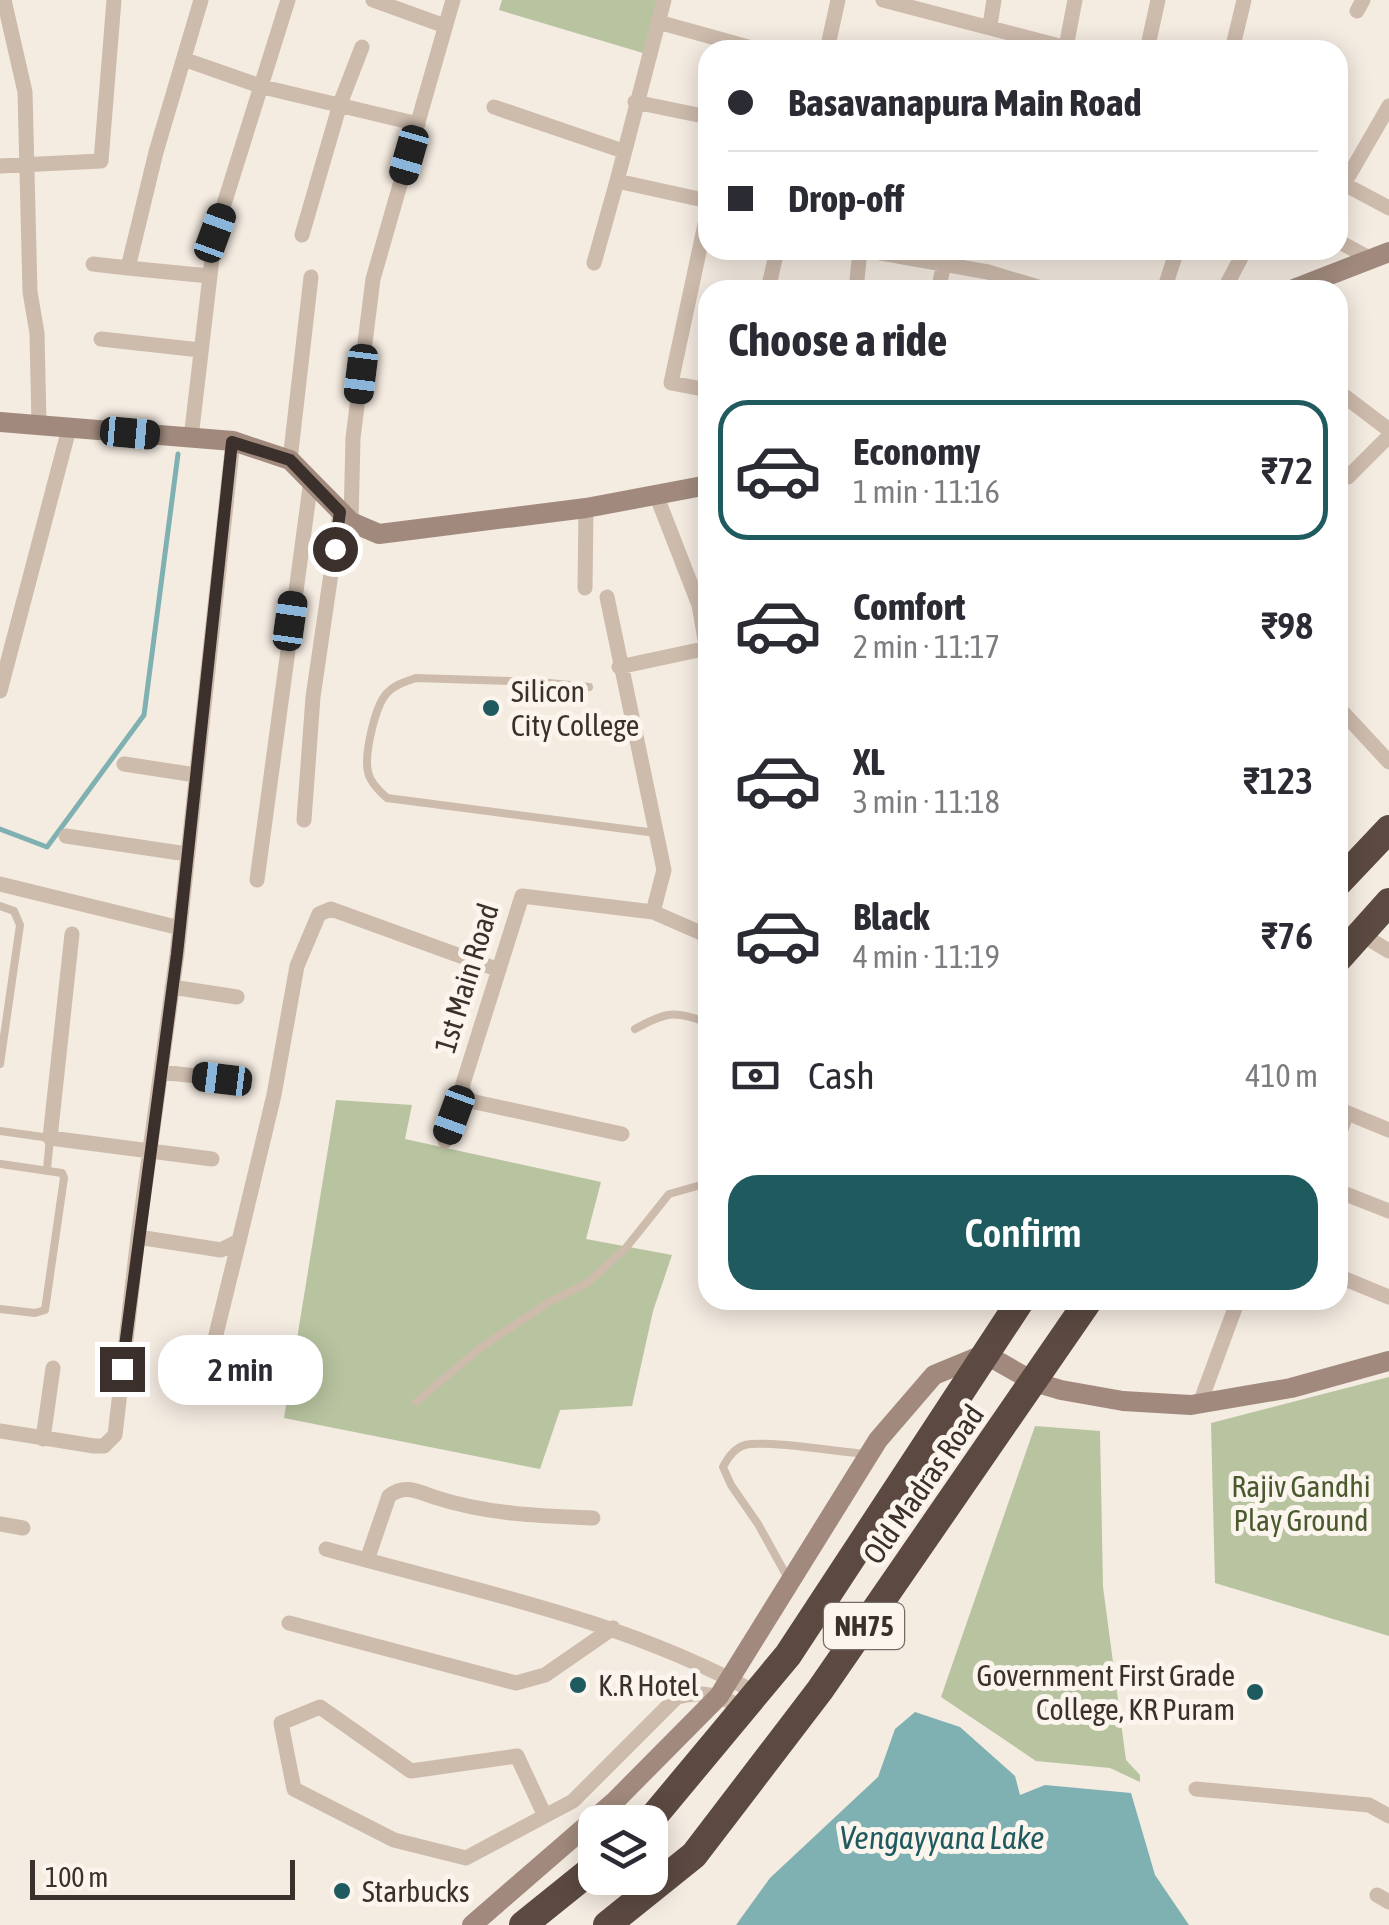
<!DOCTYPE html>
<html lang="en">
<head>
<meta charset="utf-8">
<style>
  :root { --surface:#fff; --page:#f2f2f3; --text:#2b2b33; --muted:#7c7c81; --line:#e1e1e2; --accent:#1f5a5e }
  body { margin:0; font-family:"Asap Condensed",sans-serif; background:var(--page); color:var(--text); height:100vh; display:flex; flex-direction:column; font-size:38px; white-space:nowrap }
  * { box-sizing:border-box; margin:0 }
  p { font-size:32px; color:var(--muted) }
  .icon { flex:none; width:55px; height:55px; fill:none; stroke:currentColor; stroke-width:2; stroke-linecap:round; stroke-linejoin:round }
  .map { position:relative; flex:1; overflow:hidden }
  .sheet { position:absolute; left:698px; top:280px; width:650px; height:1030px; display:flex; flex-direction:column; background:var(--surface); border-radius:30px; box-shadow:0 5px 25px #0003 }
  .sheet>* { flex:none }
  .banner { position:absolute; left:698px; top:40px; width:650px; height:220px; border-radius:30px; box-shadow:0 5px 25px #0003; display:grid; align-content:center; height:220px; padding:0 30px; background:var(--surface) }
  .controls { position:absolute; left:578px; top:1805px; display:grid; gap:20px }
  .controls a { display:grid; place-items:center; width:90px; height:90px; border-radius:20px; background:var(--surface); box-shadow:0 5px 25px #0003; font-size:50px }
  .scale { position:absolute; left:30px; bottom:25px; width:265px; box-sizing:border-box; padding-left:10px; border:5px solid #3b302b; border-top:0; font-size:28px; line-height:35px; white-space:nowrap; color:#3b302b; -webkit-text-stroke:8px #fbf5ee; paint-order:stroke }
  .end { position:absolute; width:45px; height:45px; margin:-22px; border:12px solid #3b302b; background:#fff; box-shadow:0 0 0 5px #fff }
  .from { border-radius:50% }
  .bubble { position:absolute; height:70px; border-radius:30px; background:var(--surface); box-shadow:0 5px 25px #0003; font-size:32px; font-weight:600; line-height:70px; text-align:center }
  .car { position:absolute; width:30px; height:60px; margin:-30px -15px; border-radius:12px; box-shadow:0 0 8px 2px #0007; background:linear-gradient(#222 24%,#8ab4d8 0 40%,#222 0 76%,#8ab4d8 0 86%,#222 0) }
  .banner b { display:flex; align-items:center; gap:35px; height:95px; font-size:38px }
  .banner b+b { border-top:2px solid var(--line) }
  .banner i { width:25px; height:25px; background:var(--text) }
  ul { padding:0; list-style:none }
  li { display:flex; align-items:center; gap:30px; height:140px; margin:0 20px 15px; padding:0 10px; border:5px solid transparent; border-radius:30px }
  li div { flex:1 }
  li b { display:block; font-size:38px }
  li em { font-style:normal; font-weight:600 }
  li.active { border-color:var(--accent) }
  li>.icon { width:90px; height:90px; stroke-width:1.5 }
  h2 { padding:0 30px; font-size:45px; line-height:120px }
  .pay { display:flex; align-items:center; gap:25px; height:110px; padding:0 30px; font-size:38px }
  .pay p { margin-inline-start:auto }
  .action { display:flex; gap:20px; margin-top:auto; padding:20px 30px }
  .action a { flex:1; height:115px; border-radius:30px; background:var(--accent); color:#fff; font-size:40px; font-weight:600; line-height:115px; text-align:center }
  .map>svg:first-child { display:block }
  .green { fill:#b8c4a0 }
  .water { fill:#7fb0b2 }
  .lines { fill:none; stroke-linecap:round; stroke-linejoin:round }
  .stream { stroke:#7fb0b2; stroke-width:5 }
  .lane { stroke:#cdbbac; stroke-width:8 }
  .street { stroke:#cdbbac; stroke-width:15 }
  .secondary { stroke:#a18a7d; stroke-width:20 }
  .highway { stroke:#5c4a42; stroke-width:28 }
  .route { stroke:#3b302b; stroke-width:12 }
  .poi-dot { fill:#1f5a5e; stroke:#fbf5ee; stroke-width:4 }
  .labels { text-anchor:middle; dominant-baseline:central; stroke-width:10; stroke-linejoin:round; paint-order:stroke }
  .shield { fill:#fbf5ee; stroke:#756b66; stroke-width:2.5 }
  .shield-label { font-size:28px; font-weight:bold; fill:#3b302b }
  .poi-label { font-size:30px; fill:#3b302b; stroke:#fbf5ee; text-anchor:start }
  .street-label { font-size:30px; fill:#3b302b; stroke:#fbf5ee }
  .park-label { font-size:30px; fill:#4a5a2e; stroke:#fbf5ee }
  .water-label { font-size:32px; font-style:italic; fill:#1f5a5e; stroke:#fbf5ee }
</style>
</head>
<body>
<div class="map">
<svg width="1389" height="1925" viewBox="0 0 1389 1925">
  <rect width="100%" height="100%" fill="#f4ebe1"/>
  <path class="green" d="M502,0h156l-15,53 -144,-43z
    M336,1100l76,5 -7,34 196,43 -15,57 86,16 -19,56 -21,95 -72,4 -20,59 -256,-51z
    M1389,1377v259l-174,-53 -4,-160z
    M1035,1426l65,5 3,156 23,173 14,15v7l-30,-14 -74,-7 -95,-64z"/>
  <path class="water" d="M915,1712l45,15 55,49 5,19 25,-10 86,8 24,82 34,50h-453l34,-47 108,-101 17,-48z"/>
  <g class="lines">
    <path class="stream" d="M0,829l47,18 97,-132 34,-261"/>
    <path class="lane" d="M589,687l-50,-5 -123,-4c-11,4 -20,6 -29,15 -12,13 -23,61 -19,79 2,10 11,19 19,26l269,35
      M0,906l14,5 6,14 -20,139
      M635,1029c31,-17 39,-19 73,-6
      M0,1131l50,7 -3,31
      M0,1309l35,4 10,-3 19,-132 -2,-5 -61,-9
      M416,1402l64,-54 69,-46 38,-19 38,-34 44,-55 39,-11
      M789,1580l-31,-56 -27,-39 -8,-18c5,-10 11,-19 22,-22 22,-5 94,7 122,9"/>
    <path class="street" d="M4,0l21,92 5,200 7,41 2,91
      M201,0l-45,152 -28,116 81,8
      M373,0l72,26
      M664,0l-47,181 91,20
      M883,0l192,50
      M1357,11l6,-11
      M658,22l101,28
      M990,25l4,-25
      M1066,47l9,-47
      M827,50l11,-50
      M1147,50l11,-50
      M1232,50l12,-50
      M186,60l77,27 155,37
      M635,102l73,15
      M1389,106l-45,78 45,24
      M494,107l129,44
      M0,166l101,-5 13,-161
      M708,210l-37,173 37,7
      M302,235l38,-131 22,-57
      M1338,241l33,18
      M864,250l124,22 60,18
      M594,263l23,-82
      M93,264l35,4
      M768,290l9,-40
      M856,290l4,-40
      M938,290l6,-26
      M1164,290l13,-40
      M1224,290l21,-40
      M101,339l99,11
      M1339,392l50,38
      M191,438l24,-205 73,-233
      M290,460l21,-183
      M1338,467l10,10 41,-41
      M657,497l42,108 9,52
      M351,522l2,-84 20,-159 80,-279
      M585,588l1,-80
      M607,597l57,273 -11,42
      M619,667l89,-19
      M0,691l69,-262
      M1338,707l51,55
      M124,764l72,11
      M304,820l9,-123 27,-185
      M66,836l121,18
      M257,880l54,-400
      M0,884l180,44
      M1359,933l30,18
      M72,934l-22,204 162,21
      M172,987l65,10
      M161,1072l61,7
      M463,1090l5,9 7,3 147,32
      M1338,1109l51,21
      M1338,1137l9,-24
      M445,1141l77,-245 131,16 55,24
      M1338,1191l51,20
      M138,1237l83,13 18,-9 35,-146 23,-129 22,-52 12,-5 168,61
      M1338,1276l51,21
      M207,1371l32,-130
      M1200,1403l38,-103
      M0,1431l94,15h10l11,-11 23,-198 39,-283 56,-513
      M43,1439l10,-71
      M0,1524l23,4
      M326,1549c146,41 297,70 430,144
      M367,1560l22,-64c15,-12 28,-5 45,1 51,17 105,19 159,21
      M289,1623l227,60 29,-8 68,-47
      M1196,1789l173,16 20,11
      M545,1816l-28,-60 -106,15 -91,-64 -39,16 13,66 100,51 72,18 107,-57 104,-104c25,-7 45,-1 66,11
      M1377,1895l12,7"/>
    <path class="secondary" d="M1291,290l98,-38
      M0,422l233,19 57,19 61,62 28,12 207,-26 122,-23
      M472,1925l143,-124 104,-105 159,-256 56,-65 51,-21 49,28 27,8 62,11 68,4 100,-17 98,-27"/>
    <path class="highway" d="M1338,883l51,-54
      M1338,959l51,-57
      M649,1822l139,-167 233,-355
      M523,1925l72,-58
      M607,1925l87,-70 126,-165 269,-390"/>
  </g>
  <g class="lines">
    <path class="route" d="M122,1369l55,-415 55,-512 58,18 50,52 -5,37"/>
  </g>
  <g class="poi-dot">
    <circle cx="491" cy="708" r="10"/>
    <circle cx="578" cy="1685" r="10"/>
    <circle cx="1255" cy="1692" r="10"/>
    <circle cx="342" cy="1891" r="10"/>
  </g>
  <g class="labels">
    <rect class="shield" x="824" y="1603" width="80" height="46" rx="8"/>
    <g class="shield-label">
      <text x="864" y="1626">NH75</text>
    </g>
    <g class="poi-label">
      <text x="511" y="691">Silicon<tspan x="511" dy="34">City College</tspan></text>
      <text x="1235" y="1675" text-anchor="end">Government First Grade<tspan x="1235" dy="34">College, KR Puram</tspan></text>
      <text x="598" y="1685">K.R Hotel</text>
      <text x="362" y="1891">Starbucks</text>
    </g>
    <g class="street-label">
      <text transform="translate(466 978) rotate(-73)">1st Main Road</text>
      <text transform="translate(923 1484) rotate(-55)">Old Madras Road</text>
    </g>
    <g class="park-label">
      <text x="1301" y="1486">Rajiv Gandhi<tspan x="1301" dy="34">Play Ground</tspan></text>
    </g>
    <g class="water-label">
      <text x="942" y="1837">Vengayyana Lake</text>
    </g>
  </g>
</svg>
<div class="controls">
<a><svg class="icon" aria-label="layers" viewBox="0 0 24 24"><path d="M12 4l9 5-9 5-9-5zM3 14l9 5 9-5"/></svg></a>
</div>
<div class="scale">100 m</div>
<i class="end from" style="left:335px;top:549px"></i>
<i class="end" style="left:122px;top:1369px"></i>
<div class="bubble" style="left:158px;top:1335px;width:165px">2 min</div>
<i class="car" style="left:409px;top:155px;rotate:196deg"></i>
<i class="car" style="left:215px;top:233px;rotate:20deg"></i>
<i class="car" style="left:361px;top:374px;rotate:187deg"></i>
<i class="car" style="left:130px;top:433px;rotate:95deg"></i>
<i class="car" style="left:290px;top:621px;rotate:8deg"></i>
<i class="car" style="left:222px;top:1079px;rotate:277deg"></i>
<i class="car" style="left:454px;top:1115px;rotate:200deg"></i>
<div class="banner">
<b><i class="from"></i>Basavanapura Main Road</b>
<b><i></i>Drop-off</b>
</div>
<section class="sheet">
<h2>Choose a ride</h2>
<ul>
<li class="active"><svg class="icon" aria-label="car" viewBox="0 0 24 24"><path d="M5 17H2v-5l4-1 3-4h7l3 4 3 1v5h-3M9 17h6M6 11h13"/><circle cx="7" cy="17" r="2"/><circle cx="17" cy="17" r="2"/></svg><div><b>Economy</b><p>1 min · 11:16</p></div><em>₹72</em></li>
<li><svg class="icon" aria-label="car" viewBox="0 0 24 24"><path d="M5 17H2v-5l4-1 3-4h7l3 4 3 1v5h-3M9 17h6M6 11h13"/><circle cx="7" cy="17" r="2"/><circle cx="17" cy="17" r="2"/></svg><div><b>Comfort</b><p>2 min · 11:17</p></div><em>₹98</em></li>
<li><svg class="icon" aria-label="car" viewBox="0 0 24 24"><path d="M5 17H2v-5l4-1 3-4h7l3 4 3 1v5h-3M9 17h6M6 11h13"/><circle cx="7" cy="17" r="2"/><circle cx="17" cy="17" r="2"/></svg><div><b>XL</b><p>3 min · 11:18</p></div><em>₹123</em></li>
<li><svg class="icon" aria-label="car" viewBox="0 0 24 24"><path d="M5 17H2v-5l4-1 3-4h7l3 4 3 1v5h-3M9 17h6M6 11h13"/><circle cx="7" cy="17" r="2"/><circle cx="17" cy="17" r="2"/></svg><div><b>Black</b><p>4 min · 11:19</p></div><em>₹76</em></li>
</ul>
<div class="pay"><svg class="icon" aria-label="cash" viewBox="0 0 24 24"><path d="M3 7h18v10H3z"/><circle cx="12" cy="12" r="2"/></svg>Cash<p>410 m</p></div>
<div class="action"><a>Confirm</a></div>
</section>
</div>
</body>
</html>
